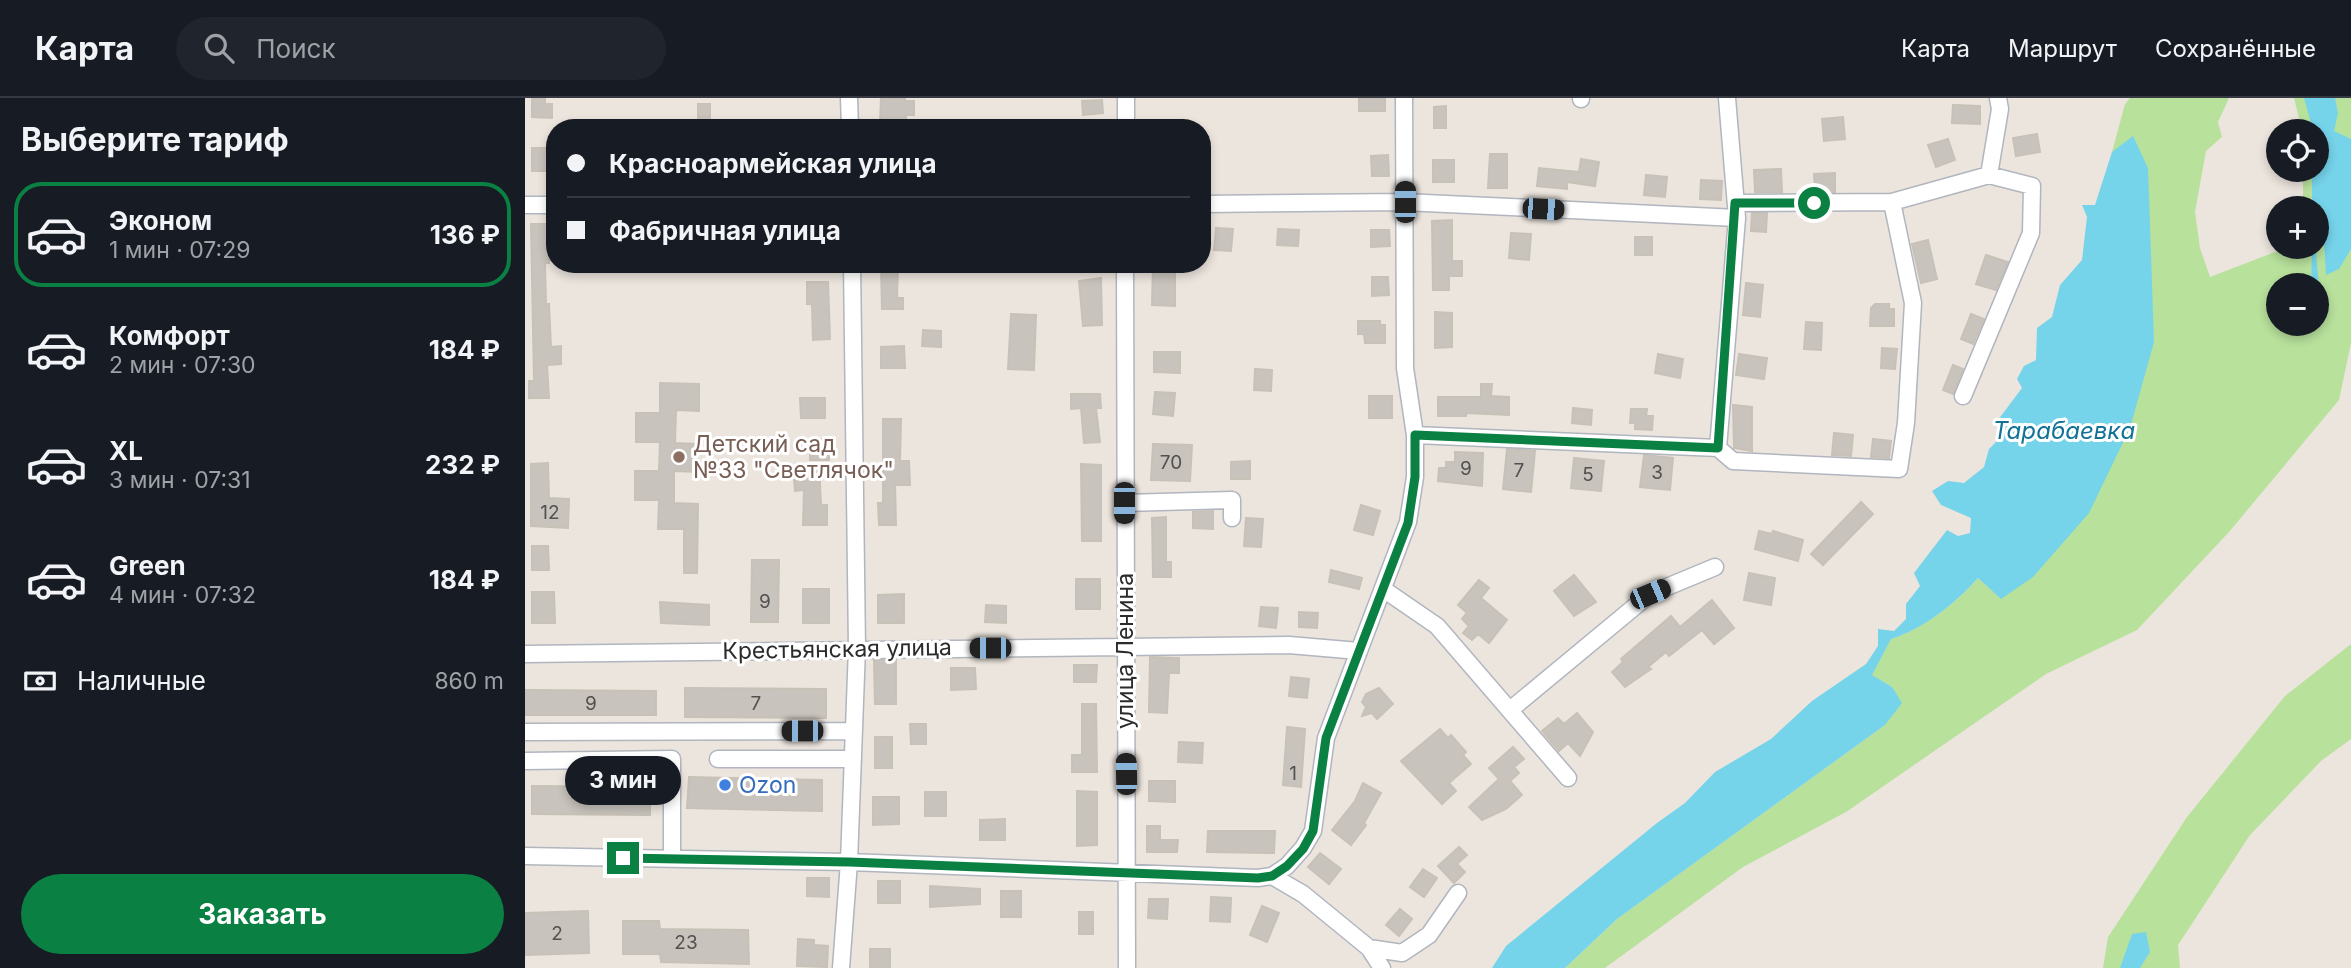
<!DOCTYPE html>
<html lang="ru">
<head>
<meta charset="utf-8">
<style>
  :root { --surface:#171b24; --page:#20242c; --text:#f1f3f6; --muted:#9ea1a6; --line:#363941; --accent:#0b8043 }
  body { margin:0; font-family:Inter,sans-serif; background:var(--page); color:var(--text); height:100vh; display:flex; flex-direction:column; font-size:26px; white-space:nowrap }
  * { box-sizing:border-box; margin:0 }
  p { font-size:23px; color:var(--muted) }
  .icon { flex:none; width:38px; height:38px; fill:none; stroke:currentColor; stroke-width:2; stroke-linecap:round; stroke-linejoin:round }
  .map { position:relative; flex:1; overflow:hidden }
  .side { display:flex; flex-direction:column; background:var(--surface); width:525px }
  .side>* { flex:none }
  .guide { position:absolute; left:21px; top:21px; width:665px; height:154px; border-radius:28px; box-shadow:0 4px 10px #0003; display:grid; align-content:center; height:154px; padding:0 21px; background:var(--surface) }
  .fabs { position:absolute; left:1741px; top:21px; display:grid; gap:14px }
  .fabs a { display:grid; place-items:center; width:63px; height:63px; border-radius:50%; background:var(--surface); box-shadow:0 4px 10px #0003; font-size:35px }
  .end { position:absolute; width:32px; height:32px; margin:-16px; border:9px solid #0b8043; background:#fff; box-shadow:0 0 0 4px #fff }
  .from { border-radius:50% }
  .bubble { position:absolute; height:49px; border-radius:24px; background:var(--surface); box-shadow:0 4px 10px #0003; font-size:23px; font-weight:700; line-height:49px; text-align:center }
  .car { position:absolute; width:21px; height:42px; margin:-21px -10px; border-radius:9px; box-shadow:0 0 5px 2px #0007; background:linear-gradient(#222 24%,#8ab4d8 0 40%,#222 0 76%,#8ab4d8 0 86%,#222 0) }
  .guide b { display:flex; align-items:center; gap:24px; height:66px; font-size:26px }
  .guide b+b { border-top:2px solid var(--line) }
  .guide i { width:18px; height:18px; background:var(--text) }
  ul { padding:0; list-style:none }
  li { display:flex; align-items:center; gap:21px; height:105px; margin:0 14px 10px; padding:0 7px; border:4px solid transparent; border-radius:28px }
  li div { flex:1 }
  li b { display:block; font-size:26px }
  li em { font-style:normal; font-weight:700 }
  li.selected { border-color:var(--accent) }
  li>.icon { width:63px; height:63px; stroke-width:1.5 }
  h2 { padding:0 21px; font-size:32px; line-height:84px }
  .pay { display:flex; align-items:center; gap:18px; height:77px; padding:0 21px; font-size:26px }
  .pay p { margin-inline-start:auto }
  .button { display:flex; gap:14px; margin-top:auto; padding:14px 21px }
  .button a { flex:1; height:80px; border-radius:42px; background:var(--accent); color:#fff; font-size:28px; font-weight:700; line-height:80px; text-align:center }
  header { display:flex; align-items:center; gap:42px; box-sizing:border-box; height:98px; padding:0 35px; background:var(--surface); border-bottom:2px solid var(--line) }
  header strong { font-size:33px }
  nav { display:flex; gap:38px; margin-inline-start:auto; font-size:24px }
  .search { width:490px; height:63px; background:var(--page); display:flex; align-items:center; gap:18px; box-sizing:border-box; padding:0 24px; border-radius:38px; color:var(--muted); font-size:26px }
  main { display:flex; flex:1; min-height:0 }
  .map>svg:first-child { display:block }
  .green { fill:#b8e19c; fill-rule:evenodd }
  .water { fill:#75d3ea }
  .building { fill:#c8c3bc; stroke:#c8c1b7; stroke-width:2 }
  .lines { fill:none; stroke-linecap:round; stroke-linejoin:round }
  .minor-casing { stroke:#b1b5be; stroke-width:19 }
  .minor { stroke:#fff; stroke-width:16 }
  .route { stroke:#0b8043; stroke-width:9 }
  .education-dot { fill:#8d6e63; stroke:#fff; stroke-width:2.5 }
  .shop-dot { fill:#3f7fe0; stroke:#fff; stroke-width:2.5 }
  .labels { text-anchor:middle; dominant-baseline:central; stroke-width:6; stroke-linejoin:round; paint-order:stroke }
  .number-label { font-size:19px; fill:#52514f }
  .education-label { font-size:23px; fill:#785e54; stroke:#fff; text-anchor:start }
  .street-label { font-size:23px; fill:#2b2b2b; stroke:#fff }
  .shop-label { font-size:23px; fill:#366cbe; stroke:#fff; text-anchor:start }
  .water-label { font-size:24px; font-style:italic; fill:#137397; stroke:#fff }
</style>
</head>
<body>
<header>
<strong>Карта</strong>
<div class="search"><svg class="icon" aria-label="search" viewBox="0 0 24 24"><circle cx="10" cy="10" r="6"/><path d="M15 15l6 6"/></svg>Поиск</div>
<nav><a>Карта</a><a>Маршрут</a><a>Сохранённые</a></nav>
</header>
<main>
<section class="side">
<h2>Выберите тариф</h2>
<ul>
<li class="selected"><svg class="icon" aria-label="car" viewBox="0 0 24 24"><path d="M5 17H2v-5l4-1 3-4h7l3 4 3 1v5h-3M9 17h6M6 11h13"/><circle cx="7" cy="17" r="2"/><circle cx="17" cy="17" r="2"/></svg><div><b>Эконом</b><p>1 мин · 07:29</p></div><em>136 ₽</em></li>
<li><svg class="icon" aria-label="car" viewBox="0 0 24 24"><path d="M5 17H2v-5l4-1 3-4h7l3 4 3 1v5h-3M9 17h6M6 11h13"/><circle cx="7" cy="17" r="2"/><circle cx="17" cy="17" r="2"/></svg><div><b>Комфорт</b><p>2 мин · 07:30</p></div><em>184 ₽</em></li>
<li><svg class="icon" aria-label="car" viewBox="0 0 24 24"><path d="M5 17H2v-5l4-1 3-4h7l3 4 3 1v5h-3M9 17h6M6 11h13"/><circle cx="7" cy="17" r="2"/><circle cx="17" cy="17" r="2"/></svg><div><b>XL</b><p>3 мин · 07:31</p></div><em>232 ₽</em></li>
<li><svg class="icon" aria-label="car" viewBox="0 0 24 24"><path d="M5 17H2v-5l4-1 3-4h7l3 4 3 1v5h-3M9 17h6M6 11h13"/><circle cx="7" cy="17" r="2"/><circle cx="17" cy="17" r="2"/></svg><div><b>Green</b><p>4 мин · 07:32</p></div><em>184 ₽</em></li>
</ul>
<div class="pay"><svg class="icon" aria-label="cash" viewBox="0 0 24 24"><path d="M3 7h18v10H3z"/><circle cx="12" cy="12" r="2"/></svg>Наличные<p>860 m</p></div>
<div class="button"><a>Заказать</a></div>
</section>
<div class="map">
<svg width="1826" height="870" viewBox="0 0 1826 870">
  <rect width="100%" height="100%" fill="#ece5de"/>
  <path class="green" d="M1605,0h99l-11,24 4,15 -16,14 -11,61 5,36 10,29 78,-30h29v-39h-14v-38h14v-39h-15l-8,-33h57v245l-12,57 -110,132 -92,98 -91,44 -200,138 -103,55 -138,101h-40l52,-49 268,-194 7,-38 -21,-12 20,-36c32,-10 65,-36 87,-61l22,20 154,-256 -5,-73 -16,-132 -21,15 13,-48zM1754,187h38v39h-38z
    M1826,546v95l-30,22 -71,74 -72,110 2,23h-77l5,-31 79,-120 98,-121z"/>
  <path class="water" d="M1779,0h31l3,15 -4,18 17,8v110l-12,20 -13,6 -3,-49 -7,27 4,44 -3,9v-21h-6l1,-38h5v-39h-5v-38h5v-25l5,-4 -11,-18z
    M1608,38l15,32 6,174 -24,86 -41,85 -56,64 -32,22 -23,-21c-23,26 -55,51 -87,61l-19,36 20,12 10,16 -17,22 -268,194 -52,49h-73l14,-22 151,-123 28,-20 30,-31 56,-33 41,-38 54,-37 12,-18v-17l16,2 12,-12v-15l14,-18 -6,-13 33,-43 11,6 12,-3 1,-15 -30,-13 -9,-14 16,-10 16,2 20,-16 5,-18 16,-16 -7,-13 24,-32 -5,-9 7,-13 12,-6 1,-32 15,-11 8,-32 22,-25 5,-43 -5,-12h13l17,-53z
    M1621,834l4,20 -10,16h-20l12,-34z"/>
  <path class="building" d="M7,0h13v6h7v14l-20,-1z
    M356,0h24v3h9v14h-8v9l-26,-1z
    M834,0h26v13h-26z
    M577,2l1,13 -20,2 -1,-14z
    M173,6h12v22l-12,-1z
    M1428,7l27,1v18l-28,-1z
    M921,8v22h-12v-21z
    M1318,19l2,22 -21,2 -2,-22z
    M1512,36l3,18 -24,4 -3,-18z
    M1423,41l7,21 -19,7 -8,-22z
    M7,50h17l1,23h-18z
    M965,56h17v34h-19z
    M863,57l1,21h-17l-1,-20z
    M1056,61l18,3 -4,24 -28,-4v7l-30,-3 2,-18 40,4z
    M908,62h21v22h-21z
    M1256,71l1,23h-27l-1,-22z
    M1310,75v19h-20l-1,-18z
    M1121,77l21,2 -2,20 -21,-2z
    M1176,82l21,1 -1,19 -21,-1z
    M1227,115h15l-1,19 -15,-1z
    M927,122v41h10v15h-13v14h-16l-1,-69z
    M6,126h19l-1,39h-4l1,41h3l2,43 10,-1v18l-14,1 2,33h-20v-17h5z
    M691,130l17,1 -2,22 -17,-1z
    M753,131l21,1 -1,16 -21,-1z
    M846,132h18l1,16 -19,1z
    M986,135l20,1 -2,26 -20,-2z
    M1110,139h17v18h-17z
    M1403,142l9,39 -16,4 -9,-39z
    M1461,157l22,7 -12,28 -20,-6z
    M628,166h22v42l-23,-1z
    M356,167h17l-1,33h6v11h-21z
    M847,179h16l1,18 -17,1z
    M576,180l1,47 -19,1 -4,-45z
    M282,184h21l2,57 -17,1 -1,-36h-5z
    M1221,185l17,2 -3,32 -17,-2z
    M1350,206h14v5h5v17h-24l1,-18z
    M910,214l17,1v34l-17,1z
    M486,216l25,1 -2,55 -26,-1z
    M1446,216l13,5 -11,25 -12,-5z
    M833,223h22v4h5v18h-20l-1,-9h-6z
    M1281,224l16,1 -1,27 -17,-1z
    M398,232l18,1v16l-19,-1z
    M379,248l1,22h-24v-21z
    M1357,250l15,1 -2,20 -14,-1z
    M629,254h26v21l-26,-1z
    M1133,256l25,5 -3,19 -25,-5z
    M1214,256l28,4 -3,21 -28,-4z
    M1428,267l10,4 -10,25 -10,-4z
    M730,271l17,1 -1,21 -17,-1z
    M135,285l39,1v27l-23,-1 -1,33 23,1v28l-24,-1v32l24,1 -1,69h-13v-44h-26l1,-29h-24v-29h24l1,-29h-24v-29h24z
    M956,286h11l-1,12 18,1v18l-43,-2v3h-28v-19h43z
    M630,294l20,1 -2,23 -20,-2z
    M546,296h29l1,14h-5l4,34 -16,1 -3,-35 -10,1z
    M844,298h23v22h-23z
    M275,300h25v20h-24z
    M1208,307l19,2v44l-18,-3z
    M1048,310l19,2 -1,15 -19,-2z
    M1106,311h16l-1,7h7l-1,14 -17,-1v-6h-5z
    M358,321h18l-1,42h9l1,24h-15l1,40h-17l-1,-22h5z
    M1309,335l19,2 -2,21 -19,-1z
    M285,341h19v21h-19z
    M1348,341l18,2 -2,17 -18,-1z
    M628,346l39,1 -2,36 -39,-1z
    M982,351l28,2 -4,41 -28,-3z
    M930,354l28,1 -1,33 -44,-5 1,-13h7v-6h9z
    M1119,357l29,3 -3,32 -30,-3z
    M1049,360l30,3 -3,30 -30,-3z
    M725,363v18h-19v-17z
    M23,365l1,35 20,1 -1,29 -37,-2v-62z
    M294,366l2,41h6v20h-24l1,-35 -9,1 -2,-25z
    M556,366l20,1v76h-19z
    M1336,404l12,12 -50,51 -12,-11z
    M836,407l19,6 -7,24 -19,-5z
    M688,413v18l-20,-1v-16z
    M641,419v45h5v15h-18l-1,-59z
    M721,420l17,1 -2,28 -17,-1z
    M1234,433l13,3 1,-3 30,9 -5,21 -43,-12z
    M7,448h16l1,24h-17z
    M227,462h27l-1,62h-27z
    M806,472l31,8 -3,11 -30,-7z
    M1224,475l26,5 -4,27 -27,-5z
    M1049,477l22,27 -22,14 -20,-25z
    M551,481h24v30h-24z
    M954,482l10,8 -8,10 26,22 -18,23 -11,-9 -6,6 -9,-7 6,-7 -7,-7 5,-6 -9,-8z
    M278,491h26v34h-26z
    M7,494h22l1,31h-23z
    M379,496v29h-26v-28z
    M1187,502l22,28 -20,16 -12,-14 -33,26 -3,-4 -18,15 3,2 -26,18 -13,-15 11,-10 -2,-3 50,-43 9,11z
    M135,504l49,3v20l-48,-2z
    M461,507l20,1v17l-21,-1z
    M736,509l17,1 -2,20 -17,-2z
    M774,514l19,1 -1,15 -18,-1z
    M625,559l29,1v15h-10l-2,40 -18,-1z
    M349,562h22v44h-21z
    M549,567h23l-1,17h-22z
    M426,570h24l1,21 -25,1z
    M766,579l18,2 -2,19 -18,-2z
    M160,590l141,1v29l-141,-1z
    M854,590l14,16 -16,15 -5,-6 -10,3 4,-9 -4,-5 4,-8z
    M0,592l131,1v24h-131z
    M557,606h14l1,68h-25v-17h10z
    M1052,615l16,19 -13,24 -12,-13 -9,8 -17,-20 16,-13 6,6z
    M385,626h16v20h-15z
    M762,629l18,2 -4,58 -18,-2z
    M915,631l8,9 3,-3 15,17 -3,3 8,9 -22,19 7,8 -14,13 -41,-43z
    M350,639h17v31h-17z
    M654,644l24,1 -1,20 -24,-1z
    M988,649l11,12 -10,8 5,6 -9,8 12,14 -16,14 -24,11 -13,-13 30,-28 -10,-11z
    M164,679l133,3v31l-135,-3z
    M624,683h26v21l-26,-1z
    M838,685l18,10 -17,30 2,2 -15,20 -19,-15 23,-29z
    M7,688l118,1v28l-118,-1z
    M552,693l20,1v53l-20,1z
    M400,694h21v24h-21z
    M348,699h26v27l-26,1z
    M480,721v21h-25v-20z
    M622,728h13v14h18l-1,12h-30z
    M683,733h67l-1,22 -67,-1z
    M934,749l8,8 -10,9 8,8 -11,11 -16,-17z
    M795,755l21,16 -12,15 -21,-17z
    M898,771l14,9 -13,19 -14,-10z
    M282,780h22v19l-22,-1z
    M353,783h22v22h-22z
    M405,788l50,3v15l-50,3z
    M476,793h20v26h-20z
    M686,799l20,1 -1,24 -20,-1z
    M624,801h19l-1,20 -19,-1z
    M737,808l17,7 -12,29 -17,-7z
    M875,811l12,10 -13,17 -13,-11z
    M63,813l1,42 -64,2v-42z
    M554,814h14v22h-14z
    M98,823h36l1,8 88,1 1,34 -88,-2 -1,-8h-37z
    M273,841l16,1v5l14,1 -1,21 -30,-1z
    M345,851h20v19h-20z"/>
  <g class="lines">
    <g class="minor-casing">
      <path id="minor" d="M324,0l1,30
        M1056,0v1
        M601,30v-30
        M1464,77l11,-66 -2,-11
        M1211,105l156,-1 97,-27 43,11 -1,47 -68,163
        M677,106l202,-2 333,16
        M0,107h30
        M600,166l2,704
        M890,337l303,13 15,13 166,8 7,-46 7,-120 -21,-101
        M1193,350l19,-230 -10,-120
        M599,405l108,-3v18
        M858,491l54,37 131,152
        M0,556l764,-9 70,6
        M985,612l140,-116 65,-27
        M0,634l329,-1
        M193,661h135
        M0,663l147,-2v100
        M0,758l324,6 409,16 14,-2 15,-10 16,-18 10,-17 13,-93 82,-216 7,-45v-42l-10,-67 -1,-270
        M747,778l31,18 66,54 33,5 27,-18 29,-42
        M844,850l13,20
        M316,870l8,-106 8,-214 -5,-384"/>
    </g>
    <use href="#minor" class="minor"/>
  </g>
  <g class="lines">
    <path class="route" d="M98,760l226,4 409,16 14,-2 15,-10 16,-17 10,-18 13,-93 82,-215 7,-46v-42l303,13 17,-245h79"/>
  </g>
  <circle class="education-dot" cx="154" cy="359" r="7"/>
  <circle class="shop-dot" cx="200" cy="687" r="7"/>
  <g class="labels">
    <g class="number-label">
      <text x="646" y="364">70</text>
      <text x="941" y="370">9</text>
      <text x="994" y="372">7</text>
      <text x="1132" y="374">3</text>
      <text x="1063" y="376">5</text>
      <text x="25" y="414">12</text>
      <text x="240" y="503">9</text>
      <text x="66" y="605">9</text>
      <text x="231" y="605">7</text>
      <text x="768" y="675">1</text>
      <text x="32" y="835">2</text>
      <text x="161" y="844">23</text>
    </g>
    <g class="education-label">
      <text x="168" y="346">Детский сад<tspan x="168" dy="26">№33 "Светлячок"</tspan></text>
    </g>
    <g class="street-label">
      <text transform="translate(312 551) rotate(-1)">Крестьянская улица</text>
      <text transform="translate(600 553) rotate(-90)">улица Ленина</text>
    </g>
    <g class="shop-label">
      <text x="214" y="687">Ozon</text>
    </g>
    <g class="water-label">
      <text x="1539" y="332">Тарабаевка</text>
    </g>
  </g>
</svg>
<div class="fabs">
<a><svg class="icon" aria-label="locate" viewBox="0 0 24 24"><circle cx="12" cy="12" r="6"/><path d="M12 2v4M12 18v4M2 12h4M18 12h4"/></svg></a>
<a>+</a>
<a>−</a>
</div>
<i class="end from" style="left:1289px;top:105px"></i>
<i class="end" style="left:98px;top:760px"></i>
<div class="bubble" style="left:40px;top:658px;width:116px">3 мин</div>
<i class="car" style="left:880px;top:104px;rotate:0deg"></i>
<i class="car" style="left:1018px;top:111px;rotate:93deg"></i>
<i class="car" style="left:599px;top:405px;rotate:180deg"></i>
<i class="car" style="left:1125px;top:496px;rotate:67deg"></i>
<i class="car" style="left:465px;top:550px;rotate:270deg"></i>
<i class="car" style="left:277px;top:633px;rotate:270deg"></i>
<i class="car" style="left:601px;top:676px;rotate:359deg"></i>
<div class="guide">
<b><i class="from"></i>Красноармейская улица</b>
<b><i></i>Фабричная улица</b>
</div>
</div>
</main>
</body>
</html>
